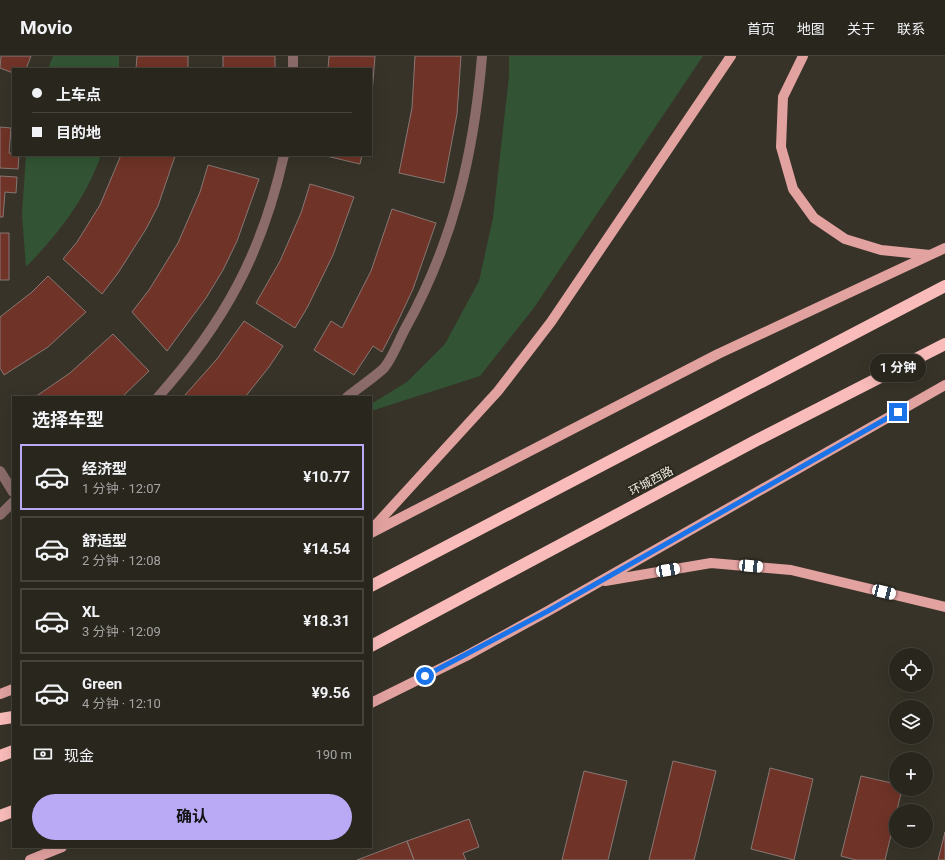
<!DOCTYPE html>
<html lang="zh">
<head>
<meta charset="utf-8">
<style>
  :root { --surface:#29261e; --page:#35322b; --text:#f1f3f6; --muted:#a5a5a4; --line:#45433c; --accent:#baaaf6 }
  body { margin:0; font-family:Roboto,"Noto Sans SC",sans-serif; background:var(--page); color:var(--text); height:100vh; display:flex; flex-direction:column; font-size:15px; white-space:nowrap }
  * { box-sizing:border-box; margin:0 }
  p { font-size:13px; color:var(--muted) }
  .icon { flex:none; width:22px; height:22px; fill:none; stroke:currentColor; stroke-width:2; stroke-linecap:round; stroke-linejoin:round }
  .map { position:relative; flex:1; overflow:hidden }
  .sheet { position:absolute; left:12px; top:340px; width:360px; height:452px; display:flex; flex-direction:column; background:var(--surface); border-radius:0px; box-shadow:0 4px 16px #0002,0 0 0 1px var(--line) }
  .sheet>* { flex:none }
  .banner { position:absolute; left:12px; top:12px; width:360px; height:88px; border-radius:0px; box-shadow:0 4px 16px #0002,0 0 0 1px var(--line); display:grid; align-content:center; height:88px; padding:0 20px; background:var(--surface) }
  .fabs { position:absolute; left:889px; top:592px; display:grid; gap:8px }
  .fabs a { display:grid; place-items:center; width:44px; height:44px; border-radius:50%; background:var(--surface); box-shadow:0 4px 16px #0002,0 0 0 1px var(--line); font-size:20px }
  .end { position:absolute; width:18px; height:18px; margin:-9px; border:5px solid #1a73e8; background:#fff; box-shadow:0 0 0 2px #fff }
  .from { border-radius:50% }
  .bubble { position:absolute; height:28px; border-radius:14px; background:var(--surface); box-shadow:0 4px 16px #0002,0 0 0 1px var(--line); font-size:13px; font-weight:700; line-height:28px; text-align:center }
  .car { position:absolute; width:12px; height:24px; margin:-12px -6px; border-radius:5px; box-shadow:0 0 3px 1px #0007; background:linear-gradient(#fff 24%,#345 0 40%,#fff 0 76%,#345 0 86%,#fff 0) }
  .banner b { display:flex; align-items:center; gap:14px; height:38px; font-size:15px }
  .banner b+b { border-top:1px solid var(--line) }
  .banner i { width:10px; height:10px; background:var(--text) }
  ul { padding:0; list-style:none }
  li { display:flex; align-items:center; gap:12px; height:66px; margin:0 8px 6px; padding:0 12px; border:2px solid var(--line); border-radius:0px }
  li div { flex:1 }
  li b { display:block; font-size:15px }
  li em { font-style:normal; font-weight:700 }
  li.selected { border-color:var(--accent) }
  li>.icon { width:36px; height:36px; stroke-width:1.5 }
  h2 { padding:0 20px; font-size:18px; line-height:48px }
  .pay { display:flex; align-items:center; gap:10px; height:44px; padding:0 20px; font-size:15px }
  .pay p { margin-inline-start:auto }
  .action { display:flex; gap:8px; margin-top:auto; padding:8px 20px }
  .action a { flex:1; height:46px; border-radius:24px; background:var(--accent); color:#111; font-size:16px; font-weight:700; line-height:46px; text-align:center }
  header { display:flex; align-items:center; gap:24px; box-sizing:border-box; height:56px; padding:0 20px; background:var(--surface); border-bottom:1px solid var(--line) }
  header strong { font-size:19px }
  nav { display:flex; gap:22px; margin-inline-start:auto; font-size:14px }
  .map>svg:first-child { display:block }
  .green { fill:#325434 }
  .building { fill:#703327; stroke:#877774 }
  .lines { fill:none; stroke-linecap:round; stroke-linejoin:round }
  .minor { stroke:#8b6c6a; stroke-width:10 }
  .major { stroke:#e2a2a0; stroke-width:10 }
  .highway { stroke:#fabcba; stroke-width:12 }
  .route { stroke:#1a73e8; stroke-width:5 }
  .labels { text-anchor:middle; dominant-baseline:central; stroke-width:4; stroke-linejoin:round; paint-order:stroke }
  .street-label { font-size:12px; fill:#e9e7df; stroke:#2d291e }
</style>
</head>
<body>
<header>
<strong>Movio</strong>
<nav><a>首页</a><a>地图</a><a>关于</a><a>联系</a></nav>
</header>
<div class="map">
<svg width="945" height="804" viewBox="0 0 945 804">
  <rect width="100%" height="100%" fill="#373328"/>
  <path class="green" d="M53,0h66v13h-71z
    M509,0h194l-170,253 -53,67 -109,35v-7l36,-22 38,-38 34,-63 14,-63 16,-142z
    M26,99h75c-15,44 -43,79 -75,112l-4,-53z"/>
  <path class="building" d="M1,0h30l-5,13h-13v4l-13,-5z
    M137,0h51v13h-52z
    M223,0h52v13h-52z
    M329,0h46l-4,51v-38h-43z
    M415,0h46l-4,58 -13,69 -45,-10 13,-65z
    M0,71l11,1 -2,25 10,2 -1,14 -18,-1z
    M121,99l54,1 -17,50 -12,23 -28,44 -16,21 -39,-35 14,-17 23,-37z
    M322,99h40l-2,9z
    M208,109l51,14 -22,62 -14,29 -17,28 -39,53 -35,-39 17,-22 29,-47 22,-51z
    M0,120l17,1 -1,16 -11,-1 -2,25h-3z
    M310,128l44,13 -21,58 -26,53 -12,20 -39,-25 24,-42 21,-48z
    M392,153l44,14 -23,66 -15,32 -16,31 -9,-6 -19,29 -40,-25 17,-29 11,7 29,-57z
    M0,177h9v47h-9z
    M48,220l38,36 -38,35 -44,28 -4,-7v-51l32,-25z
    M244,265l39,25 -14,21 -24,30h-58l-2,-2 32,-36z
    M113,278l36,37 -27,26h-87l35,-24z
    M673,705l43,10 -22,89h-45z
    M770,712l43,11 -19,81 -43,-11z
    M584,715l43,10 -19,79h-46z
    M861,720l35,8v5h6l-17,71h-29l-15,-4z
    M469,763l10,28 -16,6 3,7h-52l-7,-19z
    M945,776v28h-7z
    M407,785l7,19h-57z"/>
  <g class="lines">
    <path class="minor" d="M293,0v13
      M158,341c67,-75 104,-144 126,-242
      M347,341c11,-9 25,-18 36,-28 8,-8 16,-29 22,-40 48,-86 69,-175 77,-273
      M0,415l13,21
      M0,459l13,-13"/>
    <path class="major" d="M803,0l-20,41 -2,50 12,42 21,29 31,21 36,11 49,5
      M371,474l127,-139 53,-69 180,-266
      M371,477l347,-179 227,-106
      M605,525l106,-18 80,7 154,37
      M0,638l13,-5
      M371,647l95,-47 82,-45 397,-226
      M30,804l32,-13"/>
    <path class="highway" d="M371,530l574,-300
      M371,590l386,-206 188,-96
      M0,663l13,-2
      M0,700l13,-5
      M0,760l13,-5"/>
  </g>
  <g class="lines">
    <path class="route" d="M425,620l123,-65 350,-199"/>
  </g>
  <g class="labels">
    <g class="street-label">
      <text transform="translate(651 425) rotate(-28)">环城西路</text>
    </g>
  </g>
</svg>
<div class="fabs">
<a><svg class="icon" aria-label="locate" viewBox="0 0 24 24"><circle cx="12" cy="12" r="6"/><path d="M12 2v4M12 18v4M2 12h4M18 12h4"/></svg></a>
<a><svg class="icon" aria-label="layers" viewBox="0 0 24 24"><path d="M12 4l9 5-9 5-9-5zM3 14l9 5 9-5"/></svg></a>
<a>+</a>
<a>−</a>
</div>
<i class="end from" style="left:425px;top:620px"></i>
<i class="end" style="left:898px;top:356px"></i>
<div class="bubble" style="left:870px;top:298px;width:56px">1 分钟</div>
<i class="car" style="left:751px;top:510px;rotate:95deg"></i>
<i class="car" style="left:668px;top:514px;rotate:80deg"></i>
<i class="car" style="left:884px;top:536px;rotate:104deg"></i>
<div class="banner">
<b><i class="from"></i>上车点</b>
<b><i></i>目的地</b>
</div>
<section class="sheet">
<h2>选择车型</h2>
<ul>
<li class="selected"><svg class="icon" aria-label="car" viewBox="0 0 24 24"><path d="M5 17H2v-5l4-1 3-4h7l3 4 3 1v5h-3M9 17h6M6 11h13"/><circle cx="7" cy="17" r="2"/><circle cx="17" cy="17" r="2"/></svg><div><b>经济型</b><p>1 分钟 · 12:07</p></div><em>¥10.77</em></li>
<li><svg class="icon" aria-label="car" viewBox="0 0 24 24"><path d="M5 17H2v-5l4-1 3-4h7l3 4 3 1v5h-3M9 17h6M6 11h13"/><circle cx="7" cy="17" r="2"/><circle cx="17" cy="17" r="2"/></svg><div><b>舒适型</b><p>2 分钟 · 12:08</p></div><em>¥14.54</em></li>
<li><svg class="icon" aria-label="car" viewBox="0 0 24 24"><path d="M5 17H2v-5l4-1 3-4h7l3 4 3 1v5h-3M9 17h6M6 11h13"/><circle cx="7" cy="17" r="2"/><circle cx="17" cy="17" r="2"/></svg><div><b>XL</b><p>3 分钟 · 12:09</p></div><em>¥18.31</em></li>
<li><svg class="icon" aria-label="car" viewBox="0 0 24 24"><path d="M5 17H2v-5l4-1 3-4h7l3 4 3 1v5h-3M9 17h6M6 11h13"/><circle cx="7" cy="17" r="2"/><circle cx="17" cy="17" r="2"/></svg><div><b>Green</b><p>4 分钟 · 12:10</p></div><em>¥9.56</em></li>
</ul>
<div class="pay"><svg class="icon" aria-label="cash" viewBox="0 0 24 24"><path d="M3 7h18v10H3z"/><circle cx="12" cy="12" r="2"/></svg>现金<p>190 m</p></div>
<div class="action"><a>确认</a></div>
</section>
</div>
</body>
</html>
